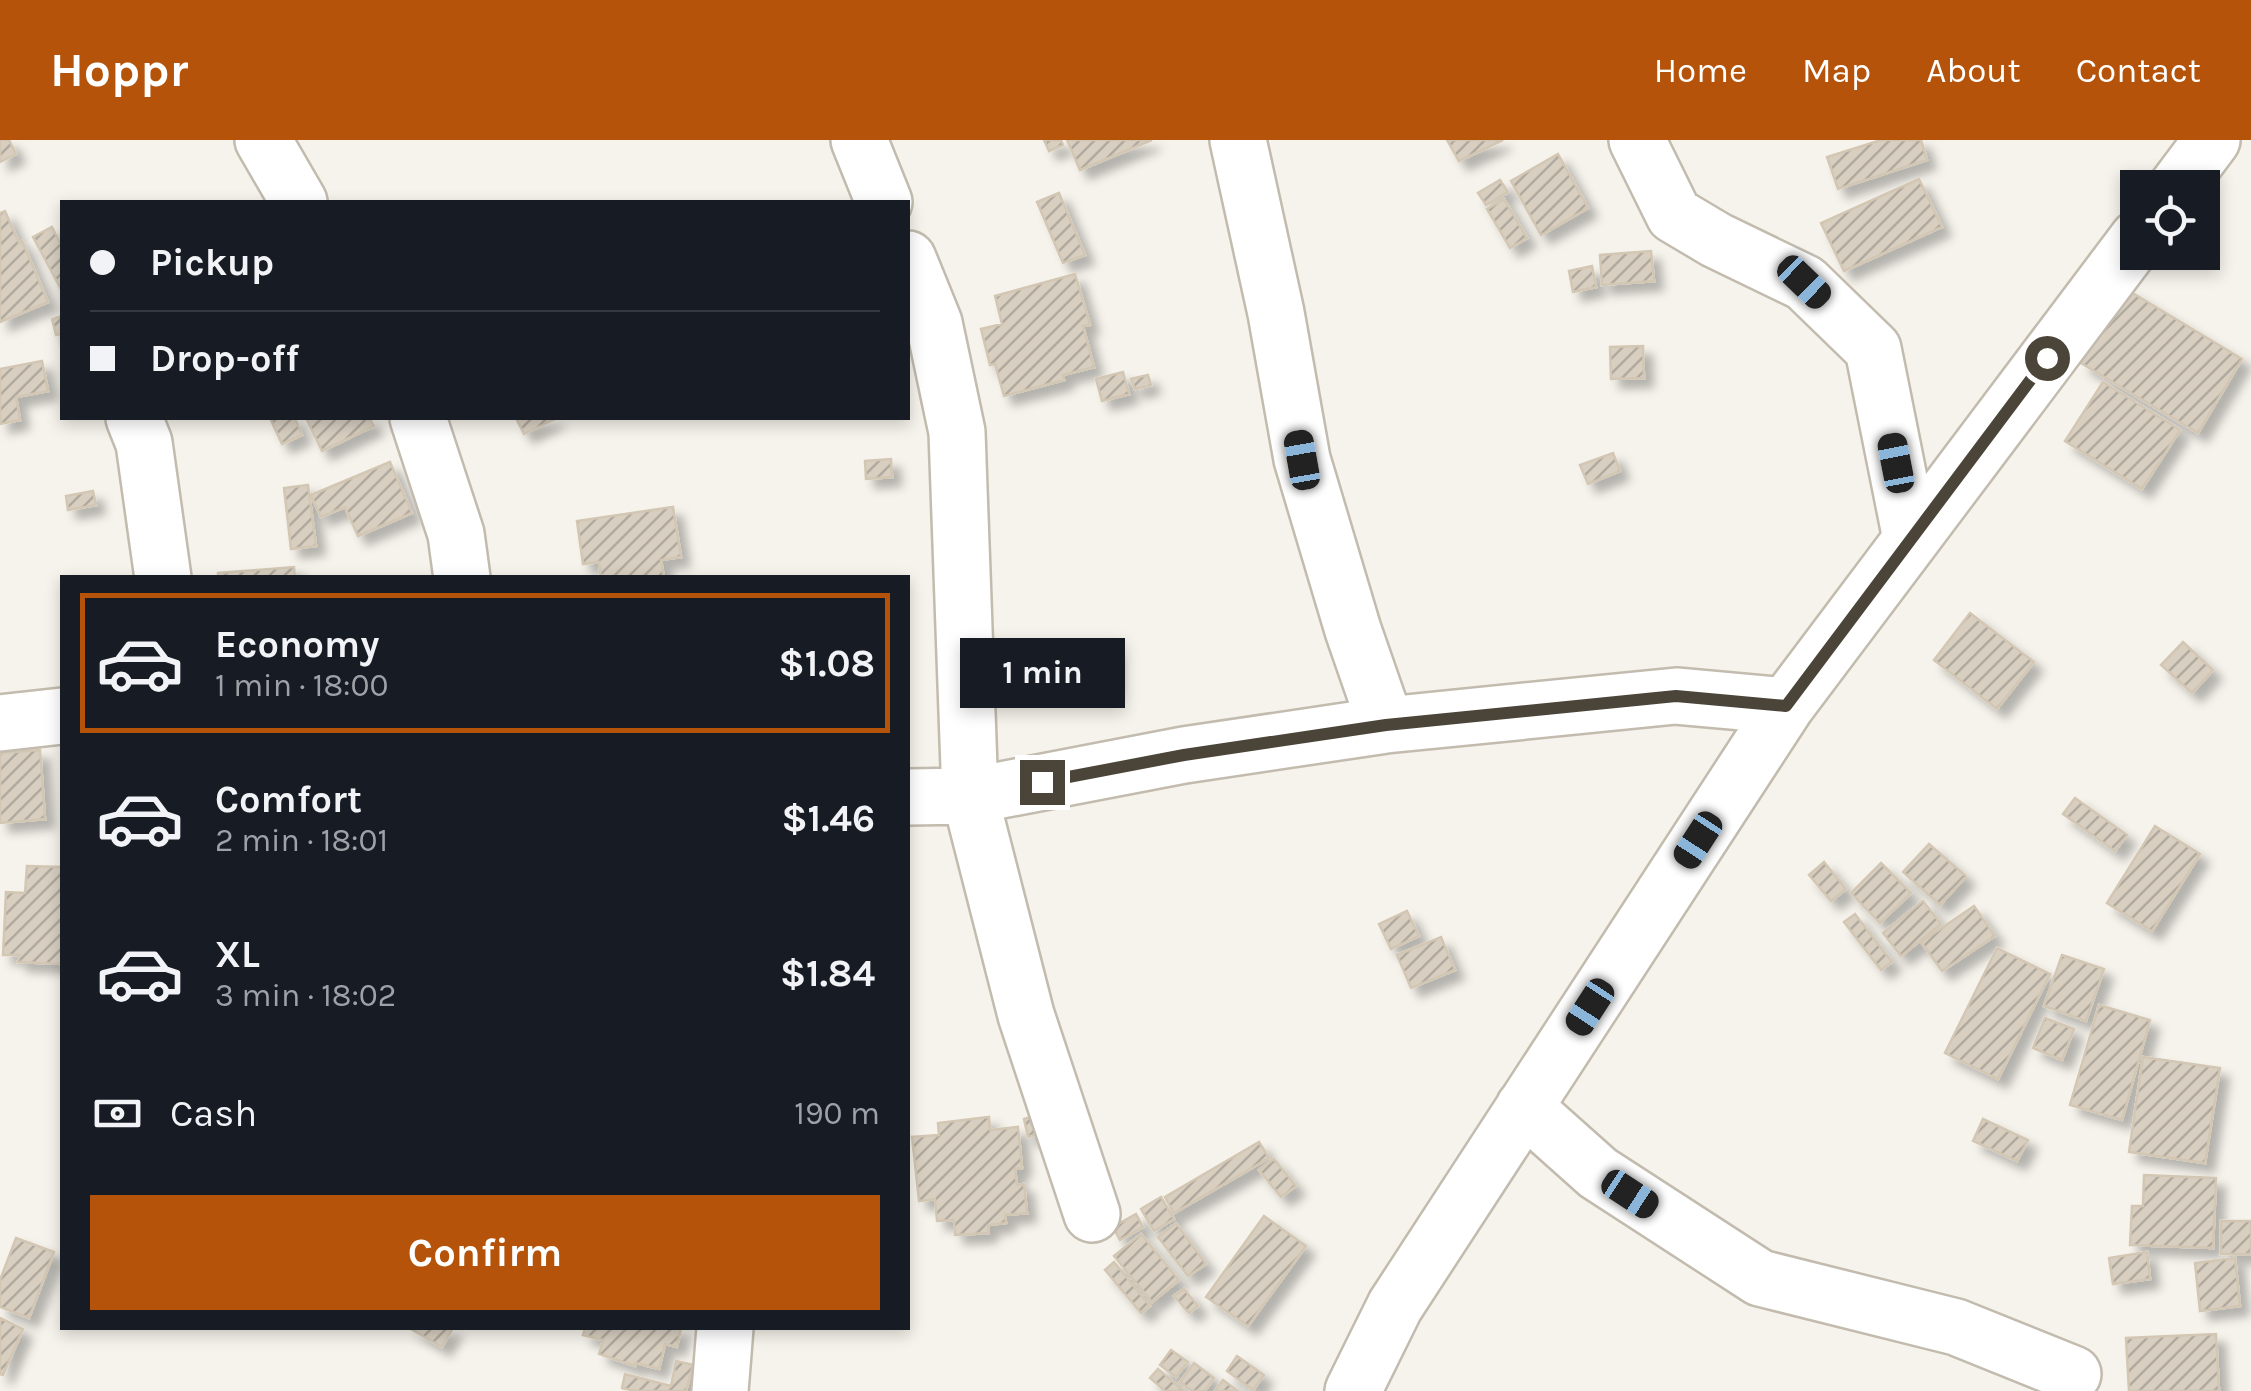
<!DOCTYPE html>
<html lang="en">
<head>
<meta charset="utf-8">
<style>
  :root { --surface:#171b24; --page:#20242c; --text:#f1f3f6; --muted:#9ea1a6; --line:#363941; --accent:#b45309 }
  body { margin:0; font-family:Karla,sans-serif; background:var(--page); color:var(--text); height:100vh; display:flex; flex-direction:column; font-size:38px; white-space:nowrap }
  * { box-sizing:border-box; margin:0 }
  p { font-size:32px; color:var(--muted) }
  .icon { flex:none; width:55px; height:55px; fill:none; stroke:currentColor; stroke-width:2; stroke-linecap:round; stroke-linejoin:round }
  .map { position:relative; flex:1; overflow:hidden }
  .drawer { position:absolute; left:60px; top:435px; width:850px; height:755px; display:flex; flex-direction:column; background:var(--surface); border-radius:0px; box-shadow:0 5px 15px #0003 }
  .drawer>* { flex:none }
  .hud { position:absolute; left:60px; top:60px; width:850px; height:220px; border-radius:0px; box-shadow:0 5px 15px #0003; display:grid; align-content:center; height:220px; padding:0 30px; background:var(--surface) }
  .tools { position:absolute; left:2120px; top:30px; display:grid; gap:20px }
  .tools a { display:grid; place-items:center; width:100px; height:100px; border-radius:0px; background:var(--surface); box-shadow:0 5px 15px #0003; font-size:50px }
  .end { position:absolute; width:45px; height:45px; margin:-22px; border:12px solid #4b4439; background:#fff; box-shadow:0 0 0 5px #fff }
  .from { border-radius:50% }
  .bubble { position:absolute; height:70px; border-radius:0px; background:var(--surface); box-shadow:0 5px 15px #0003; font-size:32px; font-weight:700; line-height:70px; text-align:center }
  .car { position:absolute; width:30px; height:60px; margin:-30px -15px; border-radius:12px; box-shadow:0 0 8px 2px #0007; background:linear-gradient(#222 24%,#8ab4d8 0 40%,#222 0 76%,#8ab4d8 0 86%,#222 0) }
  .hud b { display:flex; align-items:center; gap:35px; height:95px; font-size:38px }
  .hud b+b { border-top:2px solid var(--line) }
  .hud i { width:25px; height:25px; background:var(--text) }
  ul { padding:18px 0 0; list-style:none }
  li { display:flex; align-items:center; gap:30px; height:140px; margin:0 20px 15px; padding:0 10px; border:5px solid transparent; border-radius:0px }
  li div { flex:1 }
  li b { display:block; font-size:38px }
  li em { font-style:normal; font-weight:700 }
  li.active { border-color:var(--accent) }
  li>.icon { width:90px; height:90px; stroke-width:1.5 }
  .pay { display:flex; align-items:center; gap:25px; height:110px; padding:0 30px; font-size:38px }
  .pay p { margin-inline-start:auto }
  .button { display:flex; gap:20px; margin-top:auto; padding:20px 30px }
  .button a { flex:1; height:115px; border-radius:0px; background:var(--accent); color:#fff; font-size:40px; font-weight:700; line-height:115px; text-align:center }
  header { display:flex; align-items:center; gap:60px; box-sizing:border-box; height:140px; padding:0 50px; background:var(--accent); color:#fff }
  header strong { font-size:48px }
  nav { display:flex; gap:55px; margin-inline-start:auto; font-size:35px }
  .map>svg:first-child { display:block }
  .building { fill:url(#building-hatch); stroke:#d3c7b4; stroke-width:2.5; filter:url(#shadow) }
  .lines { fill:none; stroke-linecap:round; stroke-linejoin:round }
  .minor-casing { stroke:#c2bbae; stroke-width:60 }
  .minor { stroke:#fff; stroke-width:55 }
  .route { stroke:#4b4439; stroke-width:12 }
</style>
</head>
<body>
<header>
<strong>Hoppr</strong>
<nav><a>Home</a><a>Map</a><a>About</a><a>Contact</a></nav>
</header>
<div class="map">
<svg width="2251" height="1251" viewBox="0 0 2251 1251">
  <defs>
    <pattern id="building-hatch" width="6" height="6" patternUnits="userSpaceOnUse" patternTransform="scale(2.5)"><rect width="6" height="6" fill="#d8cfc1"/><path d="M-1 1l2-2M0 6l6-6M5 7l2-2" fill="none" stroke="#b1aa9e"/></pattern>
    <filter id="shadow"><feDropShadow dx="9" dy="9" stdDeviation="5" flood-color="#0004"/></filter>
  </defs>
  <rect width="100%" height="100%" fill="#f6f3ec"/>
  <path class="building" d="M0,0h9l7,14 -16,8z
    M1044,0h17l2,5 -14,6z
    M1067,0h85l-72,30z
    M1447,0h56l-44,21z
    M1881,0h40l6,20 -89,29 -11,-32z
    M1558,14l30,54 -47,27 -30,-54z
    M1919,39l23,48 -98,44 -23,-48z
    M1500,40l8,12 -22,13 -8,-12z
    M1059,53l26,62 -22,8 -26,-61z
    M1504,59l23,39 -17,10 -23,-39z
    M5,71l14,32 3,-2 26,61 -48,20v-109z
    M52,87l10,20v44l-29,-54z
    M1651,111l3,30 -52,4 -2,-30z
    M1592,126l4,21 -23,5 -4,-21z
    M1075,134l15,51 -7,1 11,41 -31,8 1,5 -60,16 -9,-32 -5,1 -9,-36 21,-5 -7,-28z
    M2126,149l116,70 -44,74 -117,-70z
    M62,176v18l-6,1 -4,-16z
    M1643,206l1,32 -33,1 -1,-32z
    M42,221l6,30 -32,6 4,23 -20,4v-55z
    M1123,232l6,22 -27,7 -6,-22z
    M1148,235l3,10 -16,4 -4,-10z
    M2103,242l77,48 -38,59 -77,-48z
    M270,278h25l7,17 -20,9z
    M306,278h63l5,8 -52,25z
    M516,278h41l-33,16z
    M1613,313l7,18 -32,13 -8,-19z
    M891,319l1,18 -26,2 -1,-18z
    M390,322l22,51 -54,23 -13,-29 -24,10 -10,-22z
    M308,345l8,61 -25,3 -7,-61z
    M93,351l3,14 -28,5 -2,-14z
    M673,367l8,50 -20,3 3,18h-63l-2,-16 -16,2 -6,-43z
    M294,427l1,11h-77v-5z
    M1970,473l64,49 -37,47 -63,-49z
    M2183,502l30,28 -21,23 -31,-28z
    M1112,510v36h-35v-35z
    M40,610l5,69 -45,4v-70z
    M2075,658l52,37 -12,16 -52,-37z
    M2155,686l45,28 -48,77 -45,-28z
    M1929,704l37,32 -26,29 -37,-33z
    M1824,722l22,27 -15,12 -22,-26z
    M1881,723l30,30 -31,30 -29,-30z
    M27,726l35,1v97l-44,-2 1,-7h-16l3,-63 19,1z
    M1923,761l18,23 -40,32 -18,-23z
    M1974,766l21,30 -53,35 -21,-29z
    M1407,771l12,25 -28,13 -12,-25z
    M1855,774l37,48 -11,8 -37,-48z
    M1441,797l14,33 -44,18 -14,-33z
    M1997,808l53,26 -52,105 -53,-26z
    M2062,815l42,14 -18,52 -42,-15z
    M2099,865l51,15 -28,100 -52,-15z
    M2045,878l29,11 -12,31 -29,-12z
    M2143,917l77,11 -15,95 -76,-11z
    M1036,975l5,18 -13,4 -4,-18z
    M989,977l1,13 28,-3 4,41 -7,1 2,16 7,-1 3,29 -22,2 1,8 -18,2v8l-33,2 -1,-15 -17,1 -2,-22 -16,2 -7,-64 27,-2 -1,-12z
    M1983,979l45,21 -11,21 -44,-20z
    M1259,1002l10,16 -95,55 -9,-16z
    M1274,1019l22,27 -15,11 -22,-27z
    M2144,1035l72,3 -3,70 -83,-3 2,-39h11z
    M1161,1057l13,22 -20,12 -13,-22z
    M1136,1074l7,13 -23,13 -7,-13z
    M1264,1076l42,30 -58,80 -42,-29z
    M2221,1081h30v33h-30z
    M1176,1083l30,41 -18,12 -30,-39z
    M1141,1094l38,46 -27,22 -38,-46z
    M16,1098l38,14 -25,66 -29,-11v-27z
    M2147,1112l3,27 -37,5 -4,-26z
    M2235,1118l5,48 -40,5 -5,-48z
    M1114,1122l36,44 -9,7 -36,-43z
    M1184,1149l14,17 -9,7 -15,-17z
    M0,1178l23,11 -20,46 -3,-1z
    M409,1188h44l-11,19z
    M585,1188h96l-4,19 -12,-3 -6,25 -23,-6 -1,3 -36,-12 4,-14 -20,-5z
    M2216,1194l3,57h-90l-3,-53z
    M1171,1210l17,12 -12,15 -16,-12z
    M1237,1216l27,19 -11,15 -26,-19z
    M676,1221l17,4 -7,26h-50l-14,-3 3,-14 46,12z
    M1194,1223l20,15 -9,13h-13l-12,-9z
    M1158,1229l26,22h-19l-15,-13z
    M1223,1240l15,11h-23z"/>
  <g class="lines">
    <g class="minor-casing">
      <path id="minor" d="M263,0l36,62
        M859,0l25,62
        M1238,0l38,173 26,146 51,171 33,95
        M1637,0l37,75 42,25 89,43 68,66 38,190
        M2176,48l36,-48
        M908,119l26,64 23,109 13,364 56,219 66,199
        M134,278l10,25 19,135
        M418,278l38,116 6,44
        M0,583l62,-7
        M908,657l62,-1 214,-41 202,-30 290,-29 110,10
        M1524,967l74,66 162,105 196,49 117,47
        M720,1251l5,-63
        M1353,1251l42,-85 391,-600 352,-468"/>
    </g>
    <use href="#minor" class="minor"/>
  </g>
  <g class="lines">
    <path class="route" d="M1042,642l142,-27 202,-30 290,-29 110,10 261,-348"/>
  </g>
</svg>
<div class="tools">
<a><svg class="icon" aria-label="locate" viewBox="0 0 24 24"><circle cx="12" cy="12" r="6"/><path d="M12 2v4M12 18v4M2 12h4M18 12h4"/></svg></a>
</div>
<i class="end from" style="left:2047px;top:218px"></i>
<i class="end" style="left:1042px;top:642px"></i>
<div class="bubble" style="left:960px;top:498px;width:165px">1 min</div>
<i class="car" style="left:1804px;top:142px;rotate:134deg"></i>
<i class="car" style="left:1302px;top:320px;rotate:350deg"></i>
<i class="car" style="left:1896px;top:323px;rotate:349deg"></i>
<i class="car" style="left:1698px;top:700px;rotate:213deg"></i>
<i class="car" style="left:1590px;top:867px;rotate:213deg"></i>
<i class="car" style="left:1630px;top:1054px;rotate:123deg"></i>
<div class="hud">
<b><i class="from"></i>Pickup</b>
<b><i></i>Drop-off</b>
</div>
<section class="drawer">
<ul>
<li class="active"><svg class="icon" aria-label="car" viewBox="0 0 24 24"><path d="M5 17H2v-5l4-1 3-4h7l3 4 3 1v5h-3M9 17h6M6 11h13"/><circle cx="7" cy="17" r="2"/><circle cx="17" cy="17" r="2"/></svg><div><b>Economy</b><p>1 min · 18:00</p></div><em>$1.08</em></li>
<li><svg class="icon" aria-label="car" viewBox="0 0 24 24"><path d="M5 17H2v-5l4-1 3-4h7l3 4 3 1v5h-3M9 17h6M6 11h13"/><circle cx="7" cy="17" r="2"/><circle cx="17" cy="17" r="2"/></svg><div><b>Comfort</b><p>2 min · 18:01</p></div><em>$1.46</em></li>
<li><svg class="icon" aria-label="car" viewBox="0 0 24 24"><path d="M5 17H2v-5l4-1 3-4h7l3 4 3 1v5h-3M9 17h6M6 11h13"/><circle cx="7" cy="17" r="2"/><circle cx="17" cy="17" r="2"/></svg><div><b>XL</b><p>3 min · 18:02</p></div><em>$1.84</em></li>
</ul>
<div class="pay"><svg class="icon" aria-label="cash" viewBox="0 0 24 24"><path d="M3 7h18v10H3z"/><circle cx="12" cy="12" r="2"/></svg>Cash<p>190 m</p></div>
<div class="button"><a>Confirm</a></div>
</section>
</div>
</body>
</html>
